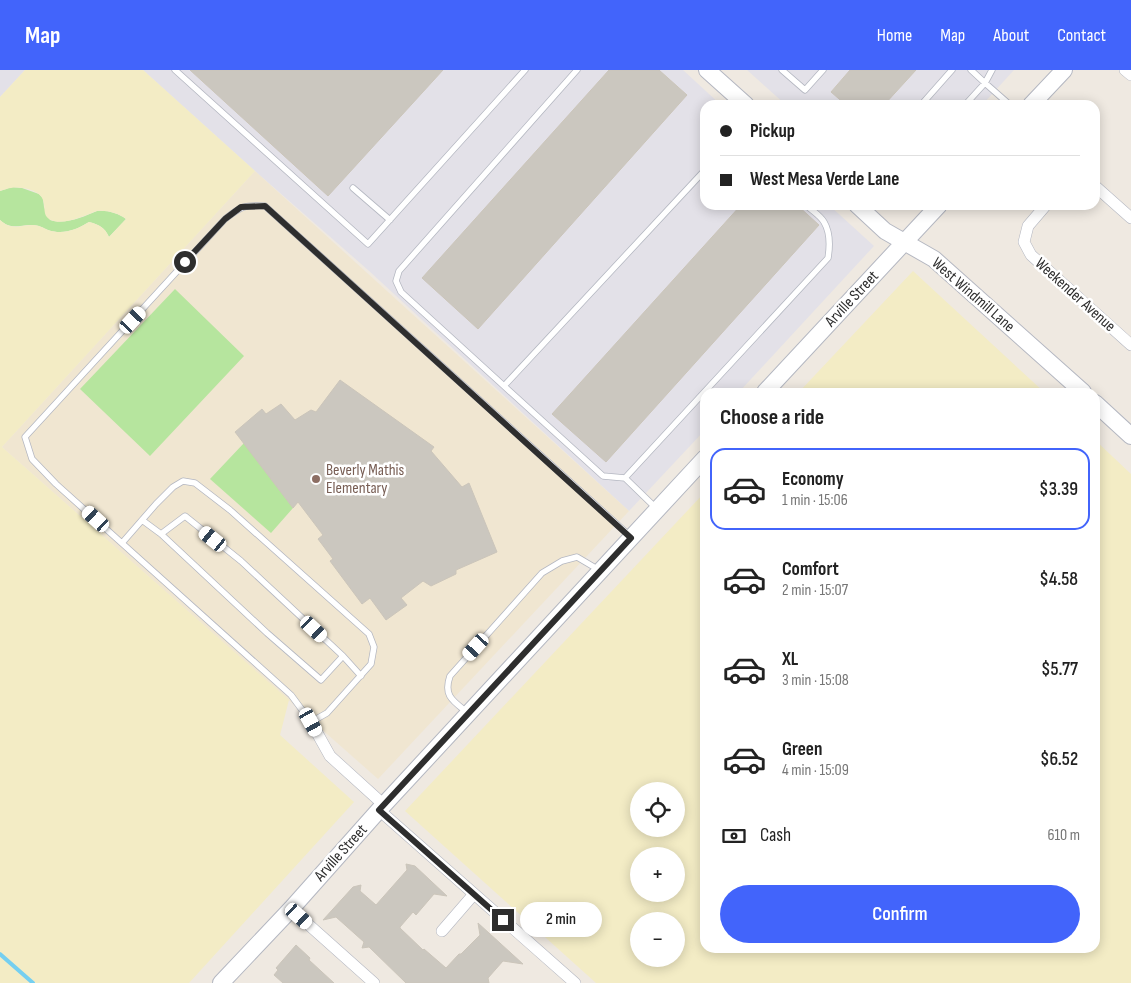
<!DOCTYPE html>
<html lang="en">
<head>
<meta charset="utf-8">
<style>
  :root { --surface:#fff; --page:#f2f2f2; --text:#222; --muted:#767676; --line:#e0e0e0; --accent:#4264fb }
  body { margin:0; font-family:"Sofia Sans Condensed",sans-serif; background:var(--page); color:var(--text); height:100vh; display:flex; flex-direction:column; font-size:19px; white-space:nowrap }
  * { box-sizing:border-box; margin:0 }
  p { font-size:16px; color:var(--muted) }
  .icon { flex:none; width:28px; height:28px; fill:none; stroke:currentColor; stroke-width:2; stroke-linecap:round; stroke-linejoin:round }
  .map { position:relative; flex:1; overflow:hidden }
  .details { position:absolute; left:700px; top:318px; width:400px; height:565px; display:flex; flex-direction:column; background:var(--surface); border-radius:15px; box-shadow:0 2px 12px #0003 }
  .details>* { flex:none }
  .top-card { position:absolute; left:700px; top:30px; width:400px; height:110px; border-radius:15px; box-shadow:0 2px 12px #0003; display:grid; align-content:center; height:110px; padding:0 20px; background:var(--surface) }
  .buttons { position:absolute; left:630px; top:712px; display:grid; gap:10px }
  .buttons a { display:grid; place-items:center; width:55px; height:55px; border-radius:50%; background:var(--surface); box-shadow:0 2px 12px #0003; font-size:25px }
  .end { position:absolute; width:22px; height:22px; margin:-11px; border:6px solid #2e2e2e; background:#fff; box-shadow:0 0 0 2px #fff }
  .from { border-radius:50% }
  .bubble { position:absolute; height:35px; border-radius:18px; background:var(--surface); box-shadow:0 2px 12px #0003; font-size:16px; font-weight:600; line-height:35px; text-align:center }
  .car { position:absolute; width:15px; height:30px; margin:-15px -8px; border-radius:6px; box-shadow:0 0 4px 1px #0007; background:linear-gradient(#fff 24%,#345 0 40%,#fff 0 76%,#345 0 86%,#fff 0) }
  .top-card b { display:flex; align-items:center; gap:18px; height:48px; font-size:19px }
  .top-card b+b { border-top:1px solid var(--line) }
  .top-card i { width:12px; height:12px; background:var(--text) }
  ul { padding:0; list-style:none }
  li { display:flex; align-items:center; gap:15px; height:82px; margin:0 10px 8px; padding:0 10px; border:2px solid transparent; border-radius:15px }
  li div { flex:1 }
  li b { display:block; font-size:19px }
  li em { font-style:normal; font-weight:600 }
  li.selected { border-color:var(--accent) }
  li>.icon { width:45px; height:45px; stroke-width:1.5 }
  h2 { padding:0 20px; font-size:22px; line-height:60px }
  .pay { display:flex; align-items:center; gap:12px; height:55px; padding:0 20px; font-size:19px }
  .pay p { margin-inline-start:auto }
  .action { display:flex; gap:10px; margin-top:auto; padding:10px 20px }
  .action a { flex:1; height:58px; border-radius:30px; background:var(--accent); color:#fff; font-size:20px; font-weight:600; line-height:58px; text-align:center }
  header { display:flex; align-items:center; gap:30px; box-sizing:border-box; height:70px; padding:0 25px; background:var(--accent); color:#fff }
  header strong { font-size:24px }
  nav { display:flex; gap:28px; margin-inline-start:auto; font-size:18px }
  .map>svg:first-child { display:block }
  .industrial { fill:#e3e1e8 }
  .education { fill:#f0e6d1 }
  .green { fill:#b6e59e }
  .sand { fill:#f3ecc5; fill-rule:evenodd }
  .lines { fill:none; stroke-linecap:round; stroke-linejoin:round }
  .stream { stroke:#75cff0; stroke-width:4 }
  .building { fill:#cbc7bf; stroke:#cbc5ba }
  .lane-casing { stroke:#b4b7c1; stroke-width:7 }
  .street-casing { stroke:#b4b7c1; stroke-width:12 }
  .secondary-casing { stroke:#b4b7c1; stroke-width:18 }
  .lane { stroke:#fff; stroke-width:5.5 }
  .street { stroke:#fff; stroke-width:11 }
  .secondary { stroke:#fff; stroke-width:16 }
  .route { stroke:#2e2e2e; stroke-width:6 }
  .education-dot { fill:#8d6e63; stroke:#fff; stroke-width:2 }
  .labels { text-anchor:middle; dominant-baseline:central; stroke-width:5; stroke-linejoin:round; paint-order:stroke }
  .street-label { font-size:16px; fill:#2e2e2e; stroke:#fff }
  .education-label { font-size:16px; fill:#785e54; stroke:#fff; text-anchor:start }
</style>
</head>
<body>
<header>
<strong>Map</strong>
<nav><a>Home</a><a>Map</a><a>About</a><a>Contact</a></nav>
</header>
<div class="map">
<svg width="1131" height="913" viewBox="0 0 1131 913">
  <rect width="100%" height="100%" fill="#efe9e1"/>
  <path class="industrial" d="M0,0h25l-25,27z
    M143,0h540l38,35h-16v100h124l45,41 -135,146h-34v38l-76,81 -261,-241 -113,-99z
    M747,0h267l-31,34 1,1h-198z"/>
  <path class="education" d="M255,101l374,340 -251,268 -376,-332z"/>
  <path class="green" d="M12,117l10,1 17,6 4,4 1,9 6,13c15,5 33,-3 47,-9 10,-1 21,2 29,8l-17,18c-5,-10 -9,-12 -20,-15 -13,8 -26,13 -41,8 -4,-2 -10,-5 -15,-5 -13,-1 -21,6 -33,-5v-29z
    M175,219l69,67 -94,100 -70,-67z
    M244,373l49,65 -22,25 -61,-54z"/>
  <path class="sand" d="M25,0h118l112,101 -253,276 287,253 -9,35 74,67 -165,181h-189v-763c12,11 20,5 33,5 5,0 11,3 15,5 15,5 28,0 41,-8 11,3 15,5 20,15l17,-18c-8,-6 -19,-9 -29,-8 -11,4 -34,15 -46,9 -9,-4 -5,-12 -8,-20 -3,-10 -22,-14 -32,-12 -3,0 -7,2 -11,3v-94z
    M913,201l131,121h-245z
    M1095,370l36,34v509h-535l-191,-172 300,-319v456h390zM676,721v38h-37v-38zM639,786h37v38h-37zM639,851h37v38h-37z"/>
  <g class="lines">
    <path class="stream" d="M0,884l33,29"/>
  </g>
  <path class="building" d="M190,0h253l-115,126z
    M609,0h50l28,25 -209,234 -56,-51z
    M850,0h66l-32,35h-38l-15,-13z
    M741,135h56l22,20 -213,237 -54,-48z
    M340,310l94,67 -3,4 31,36 7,-4 28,69 -41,18v4l-25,12 -8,-5 -22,17 6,7 -21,15 -16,-22 -8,6 -32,-43 3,-2 -15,-20 5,-4 -25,-33 -5,6 -58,-76 27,-23 4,5 15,-10 14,16 16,-10 5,2z
    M406,794l9,2 32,30 -13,-2 -18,21 -3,-3 -13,15v1l23,22 1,-1 22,19 13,-14h2l19,-19 -2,-12 45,41 -20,-3 -15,17 1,5h-83l-37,-36 -7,1 2,-6 -28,-25 -13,3 30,-33 8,-2 -1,6 16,14 31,-35z
    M296,875l14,13 -1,2 25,23h-51l-9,-8 4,-5 -2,-2z"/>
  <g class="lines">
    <g class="lane-casing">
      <path id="lane" d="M175,0l193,174 157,-174
        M782,0l23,20 18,-20
        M971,0l14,13 7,-13
        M921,35l31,-35
        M965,35l20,-22 25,22
        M353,118l37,32
        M504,316l-103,-94 -5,-11 3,-10 178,-201
        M625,408l203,-220c2,-12 2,-26 -4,-36 -4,-7 -13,-12 -18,-17
        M657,439l-32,-31 -22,-2 -99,-90 201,-216
        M142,450l19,14 106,99 54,47 22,-24
        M161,464l24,-18 56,45 102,95 18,20
        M122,473l34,-39 17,-17 10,-6 12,2 35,27 139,124 5,13 -3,17 -44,49 -16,9 -20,-27 -235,-211 -24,-25 -7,-22 200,-218c17,-13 18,-14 40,-13l365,330
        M468,643c-15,-12 -25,-17 -18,-37l92,-103 20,-12 15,-4 22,13"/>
    </g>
    <g class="street-casing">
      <path id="street" d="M1125,0l6,5
        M1095,116l36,32
        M1046,135l-18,21 -4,16 7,13 100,90
        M311,652l19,34 54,49
        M379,740l196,173
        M291,839l83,74
        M442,861l32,-37"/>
    </g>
    <g class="secondary-casing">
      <path id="secondary" d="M707,0l39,35
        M1031,35l33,-35
        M857,135l28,26 49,28 149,133
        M765,322l174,-187
        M1095,333l36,33
        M221,913l70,-74 88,-99 326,-352"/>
    </g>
    <use href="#lane" class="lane"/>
    <use href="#street" class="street"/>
    <use href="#secondary" class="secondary"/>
  </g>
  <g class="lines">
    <path class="route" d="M185,192l40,-43 16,-12 24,-1 366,332 -252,272 124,110"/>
  </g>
  <circle class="education-dot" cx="316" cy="409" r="5"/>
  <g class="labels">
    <g class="street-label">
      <text transform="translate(973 225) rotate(41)">West Windmill Lane</text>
      <text transform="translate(1075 225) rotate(42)">Weekender Avenue</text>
      <text transform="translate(852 229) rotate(-47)">Arville Street</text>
      <text transform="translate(341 783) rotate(-48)">Arville Street</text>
    </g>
    <g class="education-label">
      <text x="326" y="400">Beverly Mathis<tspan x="326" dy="18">Elementary</tspan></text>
    </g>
  </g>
</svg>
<div class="buttons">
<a><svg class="icon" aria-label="locate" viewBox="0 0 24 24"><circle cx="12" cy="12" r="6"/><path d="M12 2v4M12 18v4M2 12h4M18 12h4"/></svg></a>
<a>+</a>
<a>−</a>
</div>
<i class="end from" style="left:185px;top:192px"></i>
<i class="end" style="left:503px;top:850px"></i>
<div class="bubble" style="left:520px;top:832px;width:82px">2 min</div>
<i class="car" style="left:133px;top:250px;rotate:43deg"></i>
<i class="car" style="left:96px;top:449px;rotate:312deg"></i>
<i class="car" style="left:213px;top:469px;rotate:309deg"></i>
<i class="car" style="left:314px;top:559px;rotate:133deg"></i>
<i class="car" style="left:476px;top:577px;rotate:222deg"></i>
<i class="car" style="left:311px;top:652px;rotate:151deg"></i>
<i class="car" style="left:299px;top:846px;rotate:132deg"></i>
<div class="top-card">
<b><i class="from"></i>Pickup</b>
<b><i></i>West Mesa Verde Lane</b>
</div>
<section class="details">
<h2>Choose a ride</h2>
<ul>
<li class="selected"><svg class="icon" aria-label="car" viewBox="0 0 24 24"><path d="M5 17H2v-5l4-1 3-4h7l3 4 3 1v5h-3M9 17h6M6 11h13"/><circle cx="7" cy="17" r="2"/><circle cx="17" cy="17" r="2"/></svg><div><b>Economy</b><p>1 min · 15:06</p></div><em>$3.39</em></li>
<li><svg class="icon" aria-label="car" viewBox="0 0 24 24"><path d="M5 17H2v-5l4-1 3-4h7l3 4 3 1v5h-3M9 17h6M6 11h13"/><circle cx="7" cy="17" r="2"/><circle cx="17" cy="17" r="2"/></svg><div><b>Comfort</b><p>2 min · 15:07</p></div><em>$4.58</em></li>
<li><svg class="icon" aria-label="car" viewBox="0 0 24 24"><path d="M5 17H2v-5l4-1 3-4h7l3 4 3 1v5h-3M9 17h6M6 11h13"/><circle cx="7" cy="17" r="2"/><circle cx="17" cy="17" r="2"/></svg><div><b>XL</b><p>3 min · 15:08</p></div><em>$5.77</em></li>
<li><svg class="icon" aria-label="car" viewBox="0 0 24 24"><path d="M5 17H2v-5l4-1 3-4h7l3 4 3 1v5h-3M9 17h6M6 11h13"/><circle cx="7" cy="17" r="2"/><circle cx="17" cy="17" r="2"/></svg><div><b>Green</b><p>4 min · 15:09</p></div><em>$6.52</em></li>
</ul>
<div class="pay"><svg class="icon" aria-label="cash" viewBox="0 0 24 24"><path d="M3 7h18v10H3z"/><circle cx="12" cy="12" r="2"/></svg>Cash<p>610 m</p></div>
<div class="action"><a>Confirm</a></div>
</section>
</div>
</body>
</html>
